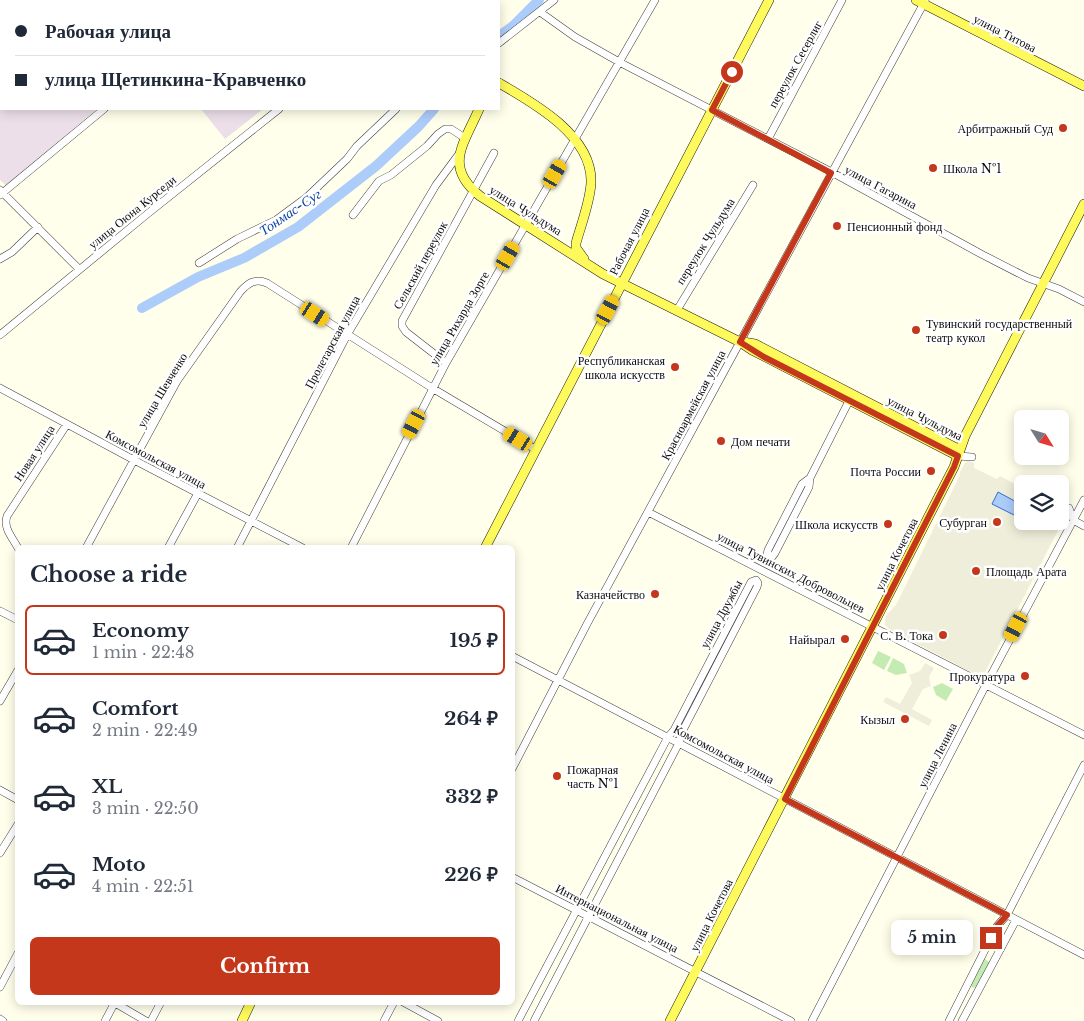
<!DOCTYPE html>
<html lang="en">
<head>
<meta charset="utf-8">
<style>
  :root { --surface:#fff; --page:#f2f2f3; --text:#1f2937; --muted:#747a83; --line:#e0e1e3; --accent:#c5371b }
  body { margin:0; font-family:"Libre Baskerville",serif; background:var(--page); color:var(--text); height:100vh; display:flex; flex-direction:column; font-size:19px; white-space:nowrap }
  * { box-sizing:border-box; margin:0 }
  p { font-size:16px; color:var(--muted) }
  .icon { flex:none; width:28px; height:28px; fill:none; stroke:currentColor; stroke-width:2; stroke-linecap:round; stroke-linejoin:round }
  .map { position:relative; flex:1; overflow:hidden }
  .drawer { position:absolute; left:15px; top:545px; width:500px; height:460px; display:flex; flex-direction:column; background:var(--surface); border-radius:8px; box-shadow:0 2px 12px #0003 }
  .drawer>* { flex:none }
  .hud { position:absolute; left:0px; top:0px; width:500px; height:110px; box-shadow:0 2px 12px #0003; display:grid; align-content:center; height:110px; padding:0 15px; background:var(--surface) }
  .needle { width:32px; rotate:127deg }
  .tools { position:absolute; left:1014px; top:410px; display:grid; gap:10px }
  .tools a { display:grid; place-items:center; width:55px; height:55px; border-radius:8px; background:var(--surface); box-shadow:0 2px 12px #0003; font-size:25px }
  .end { position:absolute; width:22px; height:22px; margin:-11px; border:6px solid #c5371b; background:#fff; box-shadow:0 0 0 2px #fff }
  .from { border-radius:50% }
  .bubble { position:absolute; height:35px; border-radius:8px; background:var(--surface); box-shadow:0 2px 12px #0003; font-size:16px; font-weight:800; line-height:35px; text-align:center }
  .car { position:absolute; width:15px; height:30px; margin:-15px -8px; border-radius:6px; box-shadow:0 0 4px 1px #0007; background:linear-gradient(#f5c518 24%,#345 0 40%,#f5c518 0 76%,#345 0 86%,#f5c518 0) }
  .hud b { display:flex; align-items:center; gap:18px; height:48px; font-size:19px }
  .hud b+b { border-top:1px solid var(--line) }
  .hud i { width:12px; height:12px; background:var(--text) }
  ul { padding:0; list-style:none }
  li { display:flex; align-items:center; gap:15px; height:70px; margin:0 10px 8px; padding:0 5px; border:2px solid transparent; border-radius:8px }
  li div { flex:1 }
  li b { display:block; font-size:19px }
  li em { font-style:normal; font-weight:800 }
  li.selected { border-color:var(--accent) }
  li>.icon { width:45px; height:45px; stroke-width:1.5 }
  h2 { padding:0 15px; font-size:22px; line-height:60px }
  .action { display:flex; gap:10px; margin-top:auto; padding:10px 15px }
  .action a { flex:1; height:58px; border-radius:8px; background:var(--accent); color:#fff; font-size:20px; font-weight:800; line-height:58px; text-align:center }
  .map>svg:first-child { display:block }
  .industrial { fill:#ecdfea }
  .green { fill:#c4ecb2 }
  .plaza { fill:#efeeda }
  .water { fill:#acccfa; stroke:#2e6fd6 }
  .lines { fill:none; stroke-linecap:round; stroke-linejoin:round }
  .river { stroke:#acccfa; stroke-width:10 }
  .minor-casing { stroke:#3f3f3f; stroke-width:8 }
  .major-casing { stroke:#1d1d1d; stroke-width:10 }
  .minor { stroke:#fff; stroke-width:7 }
  .major { stroke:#fffa5b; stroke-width:9 }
  .route { stroke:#c5371b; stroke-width:6 }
  .poi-dot { fill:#c5371b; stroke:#fff; stroke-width:2 }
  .labels { text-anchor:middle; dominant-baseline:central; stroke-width:5; stroke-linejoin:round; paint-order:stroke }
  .street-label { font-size:12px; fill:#0c0c0c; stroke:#fff }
  .poi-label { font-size:12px; fill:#0c0c0c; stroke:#fff; text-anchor:end }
  .water-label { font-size:14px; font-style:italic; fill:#0d43a6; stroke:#fff }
</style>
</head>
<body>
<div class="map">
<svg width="1084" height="1021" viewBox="0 0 1084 1021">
  <rect width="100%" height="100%" fill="#ffffeb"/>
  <path class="industrial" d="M0,0l8,1h-7v108h96l-91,76 -6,-5z
    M201,109h62l-38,30z"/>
  <path class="green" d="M878,651l13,6 -7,13 -12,-7z
    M893,658l11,6 3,9 -11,2 -9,-4z
    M942,683l11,6 -7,12 -10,-6 -3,-8z
    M985,959l4,3v2l-13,23 -3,1 -3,-3 12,-25z"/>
  <path class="plaza" d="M968,461l6,2v5l23,11 3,-3 22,12v33h38v-12l6,1 1,3 -85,165 -93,-49 -4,-4v-5l1,-4 10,-11 64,-130v-3l5,-9z
    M925,663l9,5 -5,9 2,9 -8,3 -11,20 20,11 -3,6 -46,-24 3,-5 14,7 12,-21 -3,-8 11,-4z"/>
  <path class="water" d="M998,492l24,13v14l-30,-15z"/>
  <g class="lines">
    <path class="river" d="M499,36l14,-10 26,-26
      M142,308l56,-31 46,-19 54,-31 78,-61 43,-40 15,-17"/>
    <g class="minor-casing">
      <path id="minor" d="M10,0l2,1
        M236,1l2,-1
        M455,1l2,-1
        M540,12l35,25 46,26 203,105 159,87 45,23 31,11 25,13
        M499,43l55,-43
        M768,139l74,-139
        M0,190l79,79
        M0,195l104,-86
        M353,215l26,-34 12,-6 36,-29 11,-12 7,-5h6l14,9
        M0,259l12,-7 26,-25
        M199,263l38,-24 39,-19 31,-23 40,-38 10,-13 39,-37
        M677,310l76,-125
        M0,335l146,-120 133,-106
        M446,363l-40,-31 -4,-6v-5l92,-168
        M0,388l134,72 169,88
        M958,456l14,1
        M810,478l-8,6 -34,66 -1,4 1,3h4l3,-4 34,-66 1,-9 41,-81
        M1069,508l4,12 11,6
        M648,512l436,223
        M18,548c-6,-11 -15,-20 -11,-32l60,-92
        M86,548l91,-167 63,-89c8,-9 15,-14 27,-9l165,105 103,61
        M168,548l30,-55
        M237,548l110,-213 89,-150 23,-31
        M351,548l95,-185 209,-363
        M0,611l18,9
        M512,656l572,299
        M0,701l18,-31
        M512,769l75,-145 338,-623
        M0,790l18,10
        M0,853l18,-29
        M512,877l279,144
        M0,987l18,-34
        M403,1002l35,19
        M115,1003l31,18
        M0,1019l3,2
        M105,1021l10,-19
        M151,1021l10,-19
        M384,1021l10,-19
        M518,1021l150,-284 6,-7 77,-148 5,-2 2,3 -1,4 -76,147 -2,9 -145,278
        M812,1021l178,-344 94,-177
        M949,1021l48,-95 10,-11 4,-8 73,-142
        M962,1021l54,-101"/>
    </g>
    <g class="major-casing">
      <path id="major" d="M374,0v1
        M387,0l3,1
        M916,0l168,86
        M499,83c35,20 94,53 92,100 -1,19 -10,42 -15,60v5l8,11
        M479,109c-15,35 -36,57 1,87l123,78 137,68 12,8 206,106
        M743,342l12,2 205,106
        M485,548l284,-548
        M242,1021l9,-19
        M670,1021l284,-554 11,-31 119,-232"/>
    </g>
    <use href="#minor" class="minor"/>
    <use href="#major" class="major"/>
  </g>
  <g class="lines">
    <path class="route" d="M732,72l-20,38 119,63 -91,169 24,15 194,99 -4,11 -169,332 222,116 -10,11 -6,12"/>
  </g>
  <g class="poi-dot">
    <circle cx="1063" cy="128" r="5"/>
    <circle cx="933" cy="168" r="5"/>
    <circle cx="837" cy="226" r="5"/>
    <circle cx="916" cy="330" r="5"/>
    <circle cx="675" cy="367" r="5"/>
    <circle cx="721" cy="441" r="5"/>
    <circle cx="931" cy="471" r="5"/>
    <circle cx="997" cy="522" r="5"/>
    <circle cx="888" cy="524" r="5"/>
    <circle cx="976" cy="571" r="5"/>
    <circle cx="655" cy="594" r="5"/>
    <circle cx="943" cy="635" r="5"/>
    <circle cx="845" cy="639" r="5"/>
    <circle cx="1025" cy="676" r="5"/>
    <circle cx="905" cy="719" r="5"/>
    <circle cx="557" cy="776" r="5"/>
  </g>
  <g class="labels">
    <g class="street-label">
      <text transform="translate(1005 33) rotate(27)">улица Титова</text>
      <text transform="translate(795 64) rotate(-61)">переулок Сесерлиг</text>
      <text transform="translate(881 187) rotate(28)">улица Гагарина</text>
      <text transform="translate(526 210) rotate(32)">улица Чульдума</text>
      <text transform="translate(132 212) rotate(-39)">улица Оюна Курседи</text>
      <text transform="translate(629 241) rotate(-63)">Рабочая улица</text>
      <text transform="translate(705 241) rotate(-58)">переулок Чульдума</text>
      <text transform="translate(420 265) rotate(-61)">Сельский переулок</text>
      <text transform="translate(459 318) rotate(-60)">улица Рихарда Зорге</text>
      <text transform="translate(332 342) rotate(-62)">Пролетарская улица</text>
      <text transform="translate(162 390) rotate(-59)">улица Шевченко</text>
      <text transform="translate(693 405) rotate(-62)">Красноармейская улица</text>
      <text transform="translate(925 418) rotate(27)">улица Чульдума</text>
      <text transform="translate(34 453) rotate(-57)">Новая улица</text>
      <text transform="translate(156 459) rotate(28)">Комсомольская улица</text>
      <text transform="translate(896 554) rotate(-63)">улица Кочетова</text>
      <text transform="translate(791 572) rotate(27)">улица Тувинских Добровольцев</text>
      <text transform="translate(721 614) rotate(-62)">улица Дружбы</text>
      <text transform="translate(724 754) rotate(28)">Комсомольская улица</text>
      <text transform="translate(937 755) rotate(-63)">улица Ленина</text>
      <text transform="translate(711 915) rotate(-63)">улица Кочетова</text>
      <text transform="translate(617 918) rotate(27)">Интернациональная улица</text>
    </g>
    <g class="poi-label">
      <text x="1053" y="128">Арбитражный Суд</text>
      <text x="943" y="168" text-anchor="start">Школа №1</text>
      <text x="847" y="226" text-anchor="start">Пенсионный фонд</text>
      <text x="926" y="323" text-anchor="start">Тувинский государственный<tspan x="926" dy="14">театр кукол</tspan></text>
      <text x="665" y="360">Республиканская<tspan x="665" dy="14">школа искусств</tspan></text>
      <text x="731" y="441" text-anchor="start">Дом печати</text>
      <text x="921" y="471">Почта России</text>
      <text x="987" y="522">Субурган</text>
      <text x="878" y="524">Школа искусств</text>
      <text x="986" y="571" text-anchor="start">Площадь Арата</text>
      <text x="645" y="594">Казначейство</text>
      <text x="933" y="635">С. В. Тока</text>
      <text x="835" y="639">Найырал</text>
      <text x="1015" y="676">Прокуратура</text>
      <text x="895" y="719">Кызыл</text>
      <text x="567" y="769" text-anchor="start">Пожарная<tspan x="567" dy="14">часть №1</tspan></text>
    </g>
    <g class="water-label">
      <text transform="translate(290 212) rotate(-34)">Тонмас-Суг</text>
    </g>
  </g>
</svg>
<div class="tools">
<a><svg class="needle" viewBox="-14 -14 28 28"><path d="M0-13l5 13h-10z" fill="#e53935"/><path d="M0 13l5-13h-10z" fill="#747a83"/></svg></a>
<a><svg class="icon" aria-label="layers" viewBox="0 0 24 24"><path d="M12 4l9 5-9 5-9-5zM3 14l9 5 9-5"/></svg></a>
</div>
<i class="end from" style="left:732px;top:72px"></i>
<i class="end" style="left:991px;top:938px"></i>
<div class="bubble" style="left:891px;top:920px;width:82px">5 min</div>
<i class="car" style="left:555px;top:174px;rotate:30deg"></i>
<i class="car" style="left:508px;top:256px;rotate:30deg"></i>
<i class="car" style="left:608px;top:310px;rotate:28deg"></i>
<i class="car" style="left:315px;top:314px;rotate:123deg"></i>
<i class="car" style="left:414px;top:424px;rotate:208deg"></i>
<i class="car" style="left:518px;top:439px;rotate:301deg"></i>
<i class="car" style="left:1016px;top:627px;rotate:208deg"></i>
<div class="hud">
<b><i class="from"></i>Рабочая улица</b>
<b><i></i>улица Щетинкина-Кравченко</b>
</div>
<section class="drawer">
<h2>Choose a ride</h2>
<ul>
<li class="selected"><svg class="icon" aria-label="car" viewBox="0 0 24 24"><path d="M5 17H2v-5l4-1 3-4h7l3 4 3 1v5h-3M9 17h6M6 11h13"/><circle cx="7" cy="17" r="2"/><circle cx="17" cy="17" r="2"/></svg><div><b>Economy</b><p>1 min · 22:48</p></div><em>195 ₽</em></li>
<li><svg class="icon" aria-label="car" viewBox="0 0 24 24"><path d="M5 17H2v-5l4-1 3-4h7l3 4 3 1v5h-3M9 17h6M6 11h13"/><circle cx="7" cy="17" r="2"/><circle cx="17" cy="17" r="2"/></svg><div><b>Comfort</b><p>2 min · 22:49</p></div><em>264 ₽</em></li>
<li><svg class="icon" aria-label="car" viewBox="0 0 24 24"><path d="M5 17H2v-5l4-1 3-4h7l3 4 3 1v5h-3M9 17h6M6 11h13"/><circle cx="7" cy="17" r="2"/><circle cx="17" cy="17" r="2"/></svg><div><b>XL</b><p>3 min · 22:50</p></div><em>332 ₽</em></li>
<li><svg class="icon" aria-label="car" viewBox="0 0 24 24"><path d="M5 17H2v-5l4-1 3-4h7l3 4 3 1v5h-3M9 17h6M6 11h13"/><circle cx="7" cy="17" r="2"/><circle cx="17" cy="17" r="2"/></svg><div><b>Moto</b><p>4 min · 22:51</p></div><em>226 ₽</em></li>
</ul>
<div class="action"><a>Confirm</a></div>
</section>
</div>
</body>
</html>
